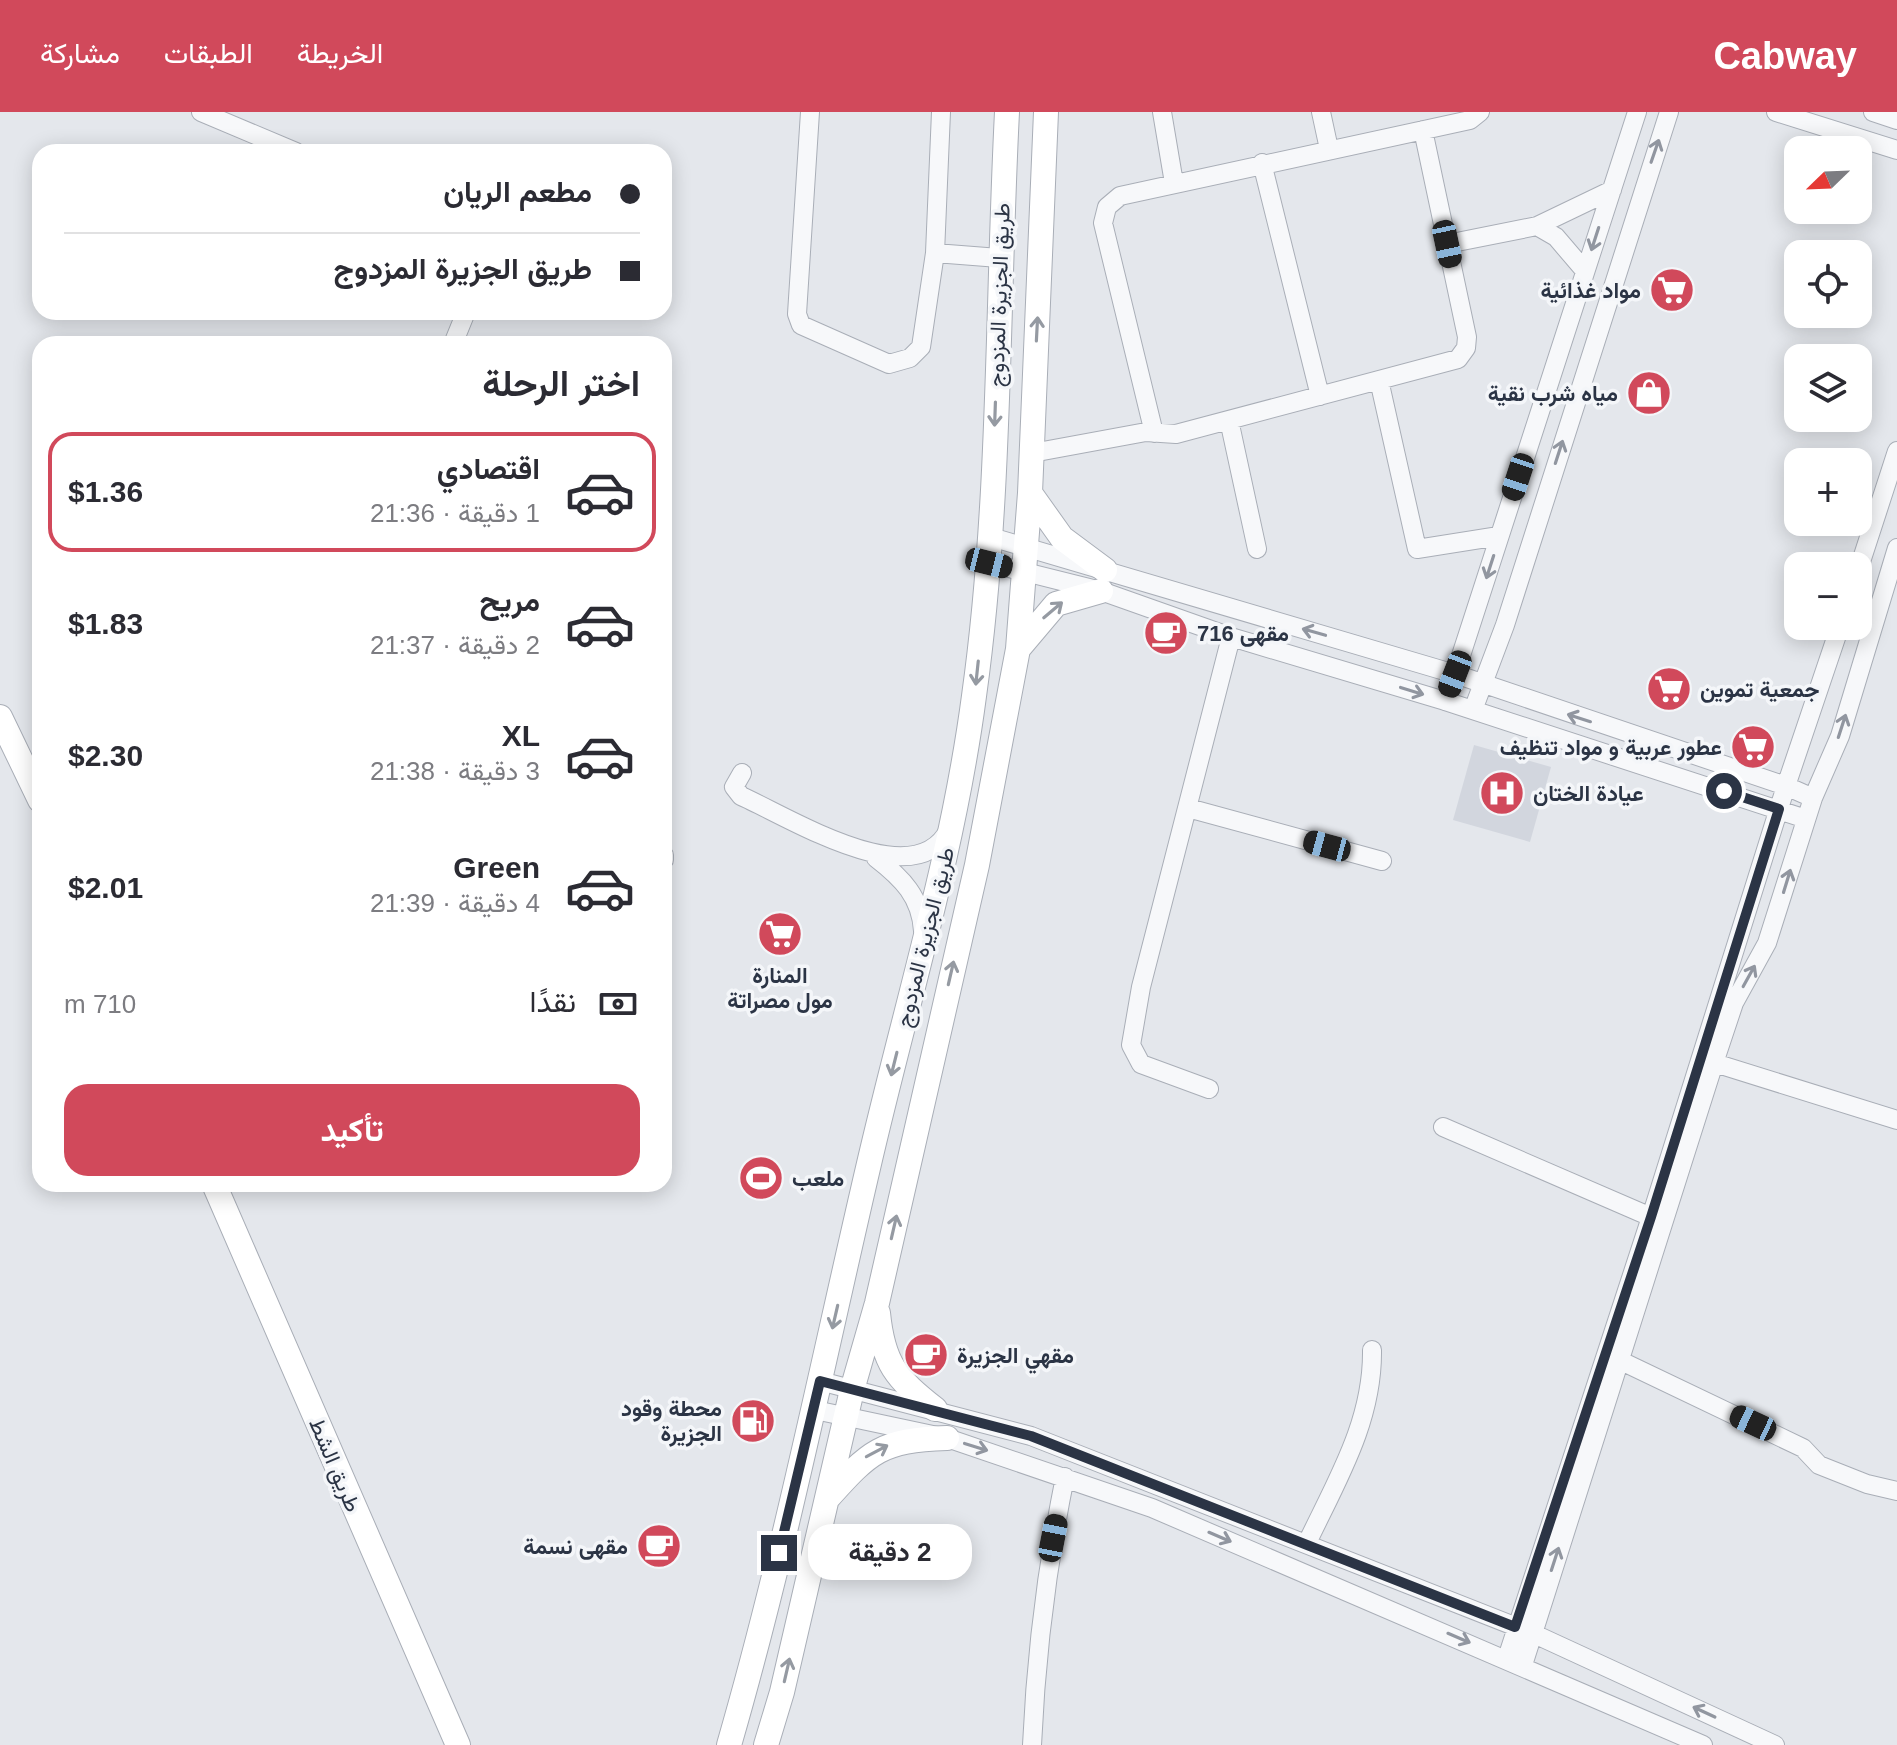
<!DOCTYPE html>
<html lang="ar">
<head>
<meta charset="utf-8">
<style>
  :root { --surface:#fff; --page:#f7f7f7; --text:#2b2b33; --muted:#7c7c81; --line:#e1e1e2; --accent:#d1495b }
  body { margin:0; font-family:Helvetica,Vazirmatn,sans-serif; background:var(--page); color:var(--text); direction:rtl; height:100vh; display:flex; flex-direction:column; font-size:30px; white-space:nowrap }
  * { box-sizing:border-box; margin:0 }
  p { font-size:26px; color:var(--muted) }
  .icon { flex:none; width:44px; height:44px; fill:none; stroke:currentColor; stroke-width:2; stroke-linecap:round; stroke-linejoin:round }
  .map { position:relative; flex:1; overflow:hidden; direction:ltr }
  .details { position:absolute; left:32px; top:224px; width:640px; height:856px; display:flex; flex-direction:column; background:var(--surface); border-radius:24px; box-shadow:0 4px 20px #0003; direction:rtl }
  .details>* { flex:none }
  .guide { position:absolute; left:32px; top:32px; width:640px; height:176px; border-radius:24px; box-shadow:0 4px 20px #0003; direction:rtl; display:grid; align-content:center; height:176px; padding:0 32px; background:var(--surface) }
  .needle { width:52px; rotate:247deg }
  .controls { position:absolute; left:1784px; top:24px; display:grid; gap:16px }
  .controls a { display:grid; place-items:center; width:88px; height:88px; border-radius:16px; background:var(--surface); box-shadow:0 4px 20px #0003; font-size:40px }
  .end { position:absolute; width:36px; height:36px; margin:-18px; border:10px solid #2b3445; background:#fff; box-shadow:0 0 0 4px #fff }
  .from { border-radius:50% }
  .bubble { position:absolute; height:56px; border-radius:24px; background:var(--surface); box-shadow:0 4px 20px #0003; font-size:26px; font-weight:700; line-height:56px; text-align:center; direction:rtl }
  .car { position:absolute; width:24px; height:48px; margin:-24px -12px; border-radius:10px; box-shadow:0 0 6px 2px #0007; background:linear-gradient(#222 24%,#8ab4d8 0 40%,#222 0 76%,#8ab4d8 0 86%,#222 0) }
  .guide b { display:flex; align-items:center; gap:28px; height:76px; font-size:30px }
  .guide b+b { border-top:2px solid var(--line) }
  .guide i { width:20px; height:20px; background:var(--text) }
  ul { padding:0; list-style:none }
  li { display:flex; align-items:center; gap:24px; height:120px; margin:0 16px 12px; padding:0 16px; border:4px solid transparent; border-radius:24px }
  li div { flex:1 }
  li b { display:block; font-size:30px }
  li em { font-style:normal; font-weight:700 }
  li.selected { border-color:var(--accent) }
  li>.icon { width:72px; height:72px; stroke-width:1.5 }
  h2 { padding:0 32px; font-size:36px; line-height:96px }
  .pay { display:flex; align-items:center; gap:20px; height:88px; padding:0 32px; font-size:30px }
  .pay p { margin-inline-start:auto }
  .action { display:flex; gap:16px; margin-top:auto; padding:16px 32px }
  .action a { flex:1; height:92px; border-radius:24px; background:var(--accent); color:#fff; font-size:32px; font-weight:700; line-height:92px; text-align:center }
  header { display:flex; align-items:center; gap:48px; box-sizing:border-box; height:112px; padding:0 40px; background:var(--accent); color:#fff }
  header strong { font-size:38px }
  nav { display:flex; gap:44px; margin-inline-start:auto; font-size:28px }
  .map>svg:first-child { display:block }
  .built { fill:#d2d6de }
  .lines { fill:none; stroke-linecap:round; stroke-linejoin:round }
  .minor-casing { stroke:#a9aeb7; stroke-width:20 }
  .secondary-casing { stroke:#a9aeb7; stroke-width:26 }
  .minor { stroke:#f7f8fa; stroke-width:18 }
  .secondary { stroke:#fff; stroke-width:24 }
  .oneway { stroke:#9196a0 }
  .oneway2 { stroke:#959aa2 }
  .route { stroke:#2b3445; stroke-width:10 }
  .labels { text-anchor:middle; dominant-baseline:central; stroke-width:7; stroke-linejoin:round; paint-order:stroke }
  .poi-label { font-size:22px; font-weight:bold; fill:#2b3445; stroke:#f4f6f9; text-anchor:end }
  .street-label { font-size:22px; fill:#2b3445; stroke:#f4f6f9 }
</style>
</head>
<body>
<header>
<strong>Cabway</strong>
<nav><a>الخريطة</a><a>الطبقات</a><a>مشاركة</a></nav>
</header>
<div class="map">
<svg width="1897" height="1633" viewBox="0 0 1897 1633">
  <rect width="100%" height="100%" fill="#e4e7ec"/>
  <path class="built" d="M1474,633l77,22 -21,75 -77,-22z"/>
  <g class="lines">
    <g class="minor-casing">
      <path id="minor" d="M201,0l95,40
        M810,0l-13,202 4,11 88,39 21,-6 11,-11 14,-94 6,-141
        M1162,0l12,71
        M1321,0l8,37
        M1776,0l121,38
        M1873,0l24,8
        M1262,51l58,233
        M1537,114l19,11 29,34
        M1447,132l90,-18 75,-36
        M935,141l64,5
        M453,232l13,-32
        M1379,268l38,169 82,-13
        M1229,308l28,129
        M1154,321l-51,-210 4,-16 13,-11 350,-76 10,-8
        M1032,341l114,-21 30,2 282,-75 8,-11 1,-11 -44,-207
        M991,425l464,137 182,-562
        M989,451l112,28 130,46 214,64 361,118
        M1858,459l39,-120
        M1445,589l10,-27 331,112 54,-160
        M1473,598l32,-85 164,-513
        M742,661l-8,14 7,9c48,21 175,102 208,33
        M1188,696l194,53
        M664,743v5
        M876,746c26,20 45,39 47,73
        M1705,948l192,60
        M1209,977l-68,-25 -10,-19 10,-58 90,-350
        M1443,1015l208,90
        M1619,1248l184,88 16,17 48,19 30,7
        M820,1269l211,55 501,197 243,112
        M815,1298l132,28 205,70 551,237
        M1307,1431c30,-63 66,-122 65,-193
        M1507,1546l144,-441 135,-431 27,12
        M1523,1553l191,-602 20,-60 33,-60 46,-145 27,-62 57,-188
        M1032,1633c4,-91 15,-179 33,-268"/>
    </g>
    <g class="secondary-casing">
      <path id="secondary" d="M1030,381l32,45 43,32
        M1018,537l38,-45 45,-13
        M0,605l40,83
        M214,1072l244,561
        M878,1201c5,51 18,65 57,96
        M827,1387c43,-48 54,-59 120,-61
        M729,1633c55,-190 94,-384 139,-577 36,-157 85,-312 106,-472 27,-193 23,-390 33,-584
        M766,1633l16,-53 70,-302 25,-87 100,-438 41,-216 12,-156 16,-381"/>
    </g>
    <use href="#minor" class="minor"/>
    <use href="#secondary" class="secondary"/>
  </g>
  <defs><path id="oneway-shaft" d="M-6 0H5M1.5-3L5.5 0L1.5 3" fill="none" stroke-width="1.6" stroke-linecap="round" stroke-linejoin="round" transform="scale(2)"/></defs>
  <g class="oneway">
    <use href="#oneway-shaft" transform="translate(1655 39) rotate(-71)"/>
    <use href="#oneway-shaft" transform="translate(1595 127) rotate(108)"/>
    <use href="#oneway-shaft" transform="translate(1559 340) rotate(-72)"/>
    <use href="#oneway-shaft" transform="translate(1490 455) rotate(108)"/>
    <use href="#oneway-shaft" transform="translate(1314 520) rotate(-164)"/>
    <use href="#oneway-shaft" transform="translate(1412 579) rotate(17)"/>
    <use href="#oneway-shaft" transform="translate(1579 606) rotate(-162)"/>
    <use href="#oneway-shaft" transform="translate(1842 614) rotate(-72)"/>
    <use href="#oneway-shaft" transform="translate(1787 769) rotate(-73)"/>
    <use href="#oneway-shaft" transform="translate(1749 864) rotate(-61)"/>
    <use href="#oneway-shaft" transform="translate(976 1335) rotate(17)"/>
    <use href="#oneway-shaft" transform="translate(1220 1425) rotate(23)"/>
    <use href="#oneway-shaft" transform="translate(1555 1447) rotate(-72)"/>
    <use href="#oneway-shaft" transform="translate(1459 1526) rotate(23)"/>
    <use href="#oneway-shaft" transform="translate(1704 1600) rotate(-155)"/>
  </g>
  <g class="oneway2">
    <use href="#oneway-shaft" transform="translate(1037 217) rotate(-87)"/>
    <use href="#oneway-shaft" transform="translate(995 302) rotate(92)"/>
    <use href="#oneway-shaft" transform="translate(1053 498) rotate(-40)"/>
    <use href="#oneway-shaft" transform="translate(977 561) rotate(96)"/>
    <use href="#oneway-shaft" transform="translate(951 861) rotate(-77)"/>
    <use href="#oneway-shaft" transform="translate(894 952) rotate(104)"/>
    <use href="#oneway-shaft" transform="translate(894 1115) rotate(-77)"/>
    <use href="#oneway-shaft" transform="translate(835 1205) rotate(103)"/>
    <use href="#oneway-shaft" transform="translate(877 1339) rotate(-28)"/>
    <use href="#oneway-shaft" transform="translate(787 1558) rotate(-77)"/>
  </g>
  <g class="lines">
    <path class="route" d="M779,1441l41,-172 211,55 484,191 136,-410 128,-408 -55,-18"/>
  </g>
  <defs>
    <g id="supermarket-disc" transform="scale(2.3)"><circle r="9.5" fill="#d1495b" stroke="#f4f6f9"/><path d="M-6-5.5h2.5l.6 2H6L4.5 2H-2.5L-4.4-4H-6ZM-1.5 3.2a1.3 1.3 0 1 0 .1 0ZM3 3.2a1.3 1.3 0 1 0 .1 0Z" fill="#fff"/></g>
    <g id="shop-disc" transform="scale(2.3)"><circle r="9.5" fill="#d1495b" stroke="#f4f6f9"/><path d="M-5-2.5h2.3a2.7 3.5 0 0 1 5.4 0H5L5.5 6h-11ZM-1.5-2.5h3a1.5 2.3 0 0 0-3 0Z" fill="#fff"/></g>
    <g id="cafe-disc" transform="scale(2.3)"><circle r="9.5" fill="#d1495b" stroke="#f4f6f9"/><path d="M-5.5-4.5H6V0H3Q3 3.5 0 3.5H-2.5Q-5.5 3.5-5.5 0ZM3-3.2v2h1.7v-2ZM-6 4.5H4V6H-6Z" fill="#fff"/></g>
    <g id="hospital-disc" transform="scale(2.3)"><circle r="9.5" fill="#d1495b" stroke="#f4f6f9"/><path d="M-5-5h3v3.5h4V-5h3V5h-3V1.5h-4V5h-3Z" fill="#fff"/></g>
    <g id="stadium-disc" transform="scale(2.3)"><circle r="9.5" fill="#d1495b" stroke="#f4f6f9"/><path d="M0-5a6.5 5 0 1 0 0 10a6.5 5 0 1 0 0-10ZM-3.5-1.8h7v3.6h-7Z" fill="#fff"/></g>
    <g id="fuel-disc" transform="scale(2.3)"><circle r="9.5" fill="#d1495b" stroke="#f4f6f9"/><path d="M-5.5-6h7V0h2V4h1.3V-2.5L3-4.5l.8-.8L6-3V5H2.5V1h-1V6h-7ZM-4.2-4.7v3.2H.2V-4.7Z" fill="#fff"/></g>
  </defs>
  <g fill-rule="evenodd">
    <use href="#supermarket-disc" x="1672" y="178"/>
    <use href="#shop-disc" x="1649" y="281"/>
    <use href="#cafe-disc" x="1166" y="521"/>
    <use href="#supermarket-disc" x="1669" y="577"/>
    <use href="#supermarket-disc" x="1753" y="635"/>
    <use href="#hospital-disc" x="1502" y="681"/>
    <use href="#supermarket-disc" x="780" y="822"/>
    <use href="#stadium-disc" x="761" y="1066"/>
    <use href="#cafe-disc" x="926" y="1243"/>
    <use href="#fuel-disc" x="753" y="1309"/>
    <use href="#cafe-disc" x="659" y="1434"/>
  </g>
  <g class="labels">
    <g class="poi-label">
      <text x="1641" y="178">مواد غذائية</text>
      <text x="1618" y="281">مياه شرب نقية</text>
      <text x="1197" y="521" text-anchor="start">مقهى 716</text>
      <text x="1700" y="577" text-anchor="start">جمعية تموين</text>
      <text x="1722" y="635">عطور عربية و مواد تنظيف</text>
      <text x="1533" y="681" text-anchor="start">عيادة الختان</text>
      <text x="780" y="863" text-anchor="middle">المنارة<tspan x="780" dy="25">مول مصراتة</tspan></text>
      <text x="792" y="1066" text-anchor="start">ملعب</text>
      <text x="957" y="1243" text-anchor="start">مقهي الجزيرة</text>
      <text x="722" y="1296">محطة وقود<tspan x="722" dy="25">الجزيرة</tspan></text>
      <text x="628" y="1434">مقهى نسمة</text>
    </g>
    <g class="street-label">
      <text transform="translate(999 183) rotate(-88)">طريق الجزيرة المزدوج</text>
      <text transform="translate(925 825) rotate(-76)">طريق الجزيرة المزدوج</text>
      <text transform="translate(335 1353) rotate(67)">طريق الشط</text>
    </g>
  </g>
</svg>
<div class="controls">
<a><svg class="needle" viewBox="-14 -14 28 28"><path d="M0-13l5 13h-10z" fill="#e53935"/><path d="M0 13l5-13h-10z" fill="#7c7c81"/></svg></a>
<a><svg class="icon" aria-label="locate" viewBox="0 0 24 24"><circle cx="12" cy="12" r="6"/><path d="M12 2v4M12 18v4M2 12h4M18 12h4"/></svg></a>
<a><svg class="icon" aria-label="layers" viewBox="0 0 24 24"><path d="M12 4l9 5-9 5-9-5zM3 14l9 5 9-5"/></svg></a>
<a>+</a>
<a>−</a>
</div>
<i class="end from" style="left:1724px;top:679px"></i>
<i class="end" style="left:779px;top:1441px"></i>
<div class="bubble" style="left:808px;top:1412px;width:164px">2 دقيقة</div>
<i class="car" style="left:1447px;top:132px;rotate:168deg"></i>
<i class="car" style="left:1518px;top:365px;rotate:198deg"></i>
<i class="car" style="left:989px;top:451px;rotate:104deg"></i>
<i class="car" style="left:1455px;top:562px;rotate:201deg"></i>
<i class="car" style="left:1327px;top:734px;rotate:285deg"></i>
<i class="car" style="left:1753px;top:1311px;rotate:295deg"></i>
<i class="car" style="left:1053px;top:1426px;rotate:11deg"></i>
<div class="guide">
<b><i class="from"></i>مطعم الريان</b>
<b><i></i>طريق الجزيرة المزدوج</b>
</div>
<section class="details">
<h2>اختر الرحلة</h2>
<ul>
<li class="selected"><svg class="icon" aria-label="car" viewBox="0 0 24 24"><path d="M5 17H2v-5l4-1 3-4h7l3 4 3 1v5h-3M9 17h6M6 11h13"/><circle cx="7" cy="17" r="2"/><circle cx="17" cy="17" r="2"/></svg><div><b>اقتصادي</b><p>1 دقيقة · 21:36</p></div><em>$1.36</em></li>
<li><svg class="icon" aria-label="car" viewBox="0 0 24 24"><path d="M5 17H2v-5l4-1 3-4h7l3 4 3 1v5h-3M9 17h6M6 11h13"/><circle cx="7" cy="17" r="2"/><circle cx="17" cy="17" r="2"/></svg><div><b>مريح</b><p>2 دقيقة · 21:37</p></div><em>$1.83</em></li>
<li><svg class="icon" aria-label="car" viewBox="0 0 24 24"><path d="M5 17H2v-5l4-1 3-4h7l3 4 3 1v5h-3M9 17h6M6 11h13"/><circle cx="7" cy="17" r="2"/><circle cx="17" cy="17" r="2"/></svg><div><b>XL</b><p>3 دقيقة · 21:38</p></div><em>$2.30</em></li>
<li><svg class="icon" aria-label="car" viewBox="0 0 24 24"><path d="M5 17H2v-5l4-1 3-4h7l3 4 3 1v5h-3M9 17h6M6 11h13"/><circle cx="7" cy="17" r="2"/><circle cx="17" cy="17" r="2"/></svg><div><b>Green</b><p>4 دقيقة · 21:39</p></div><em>$2.01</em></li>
</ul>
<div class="pay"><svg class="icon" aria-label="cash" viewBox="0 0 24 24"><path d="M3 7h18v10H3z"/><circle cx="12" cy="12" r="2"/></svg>نقدًا<p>710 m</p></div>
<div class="action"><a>تأكيد</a></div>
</section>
</div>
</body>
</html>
